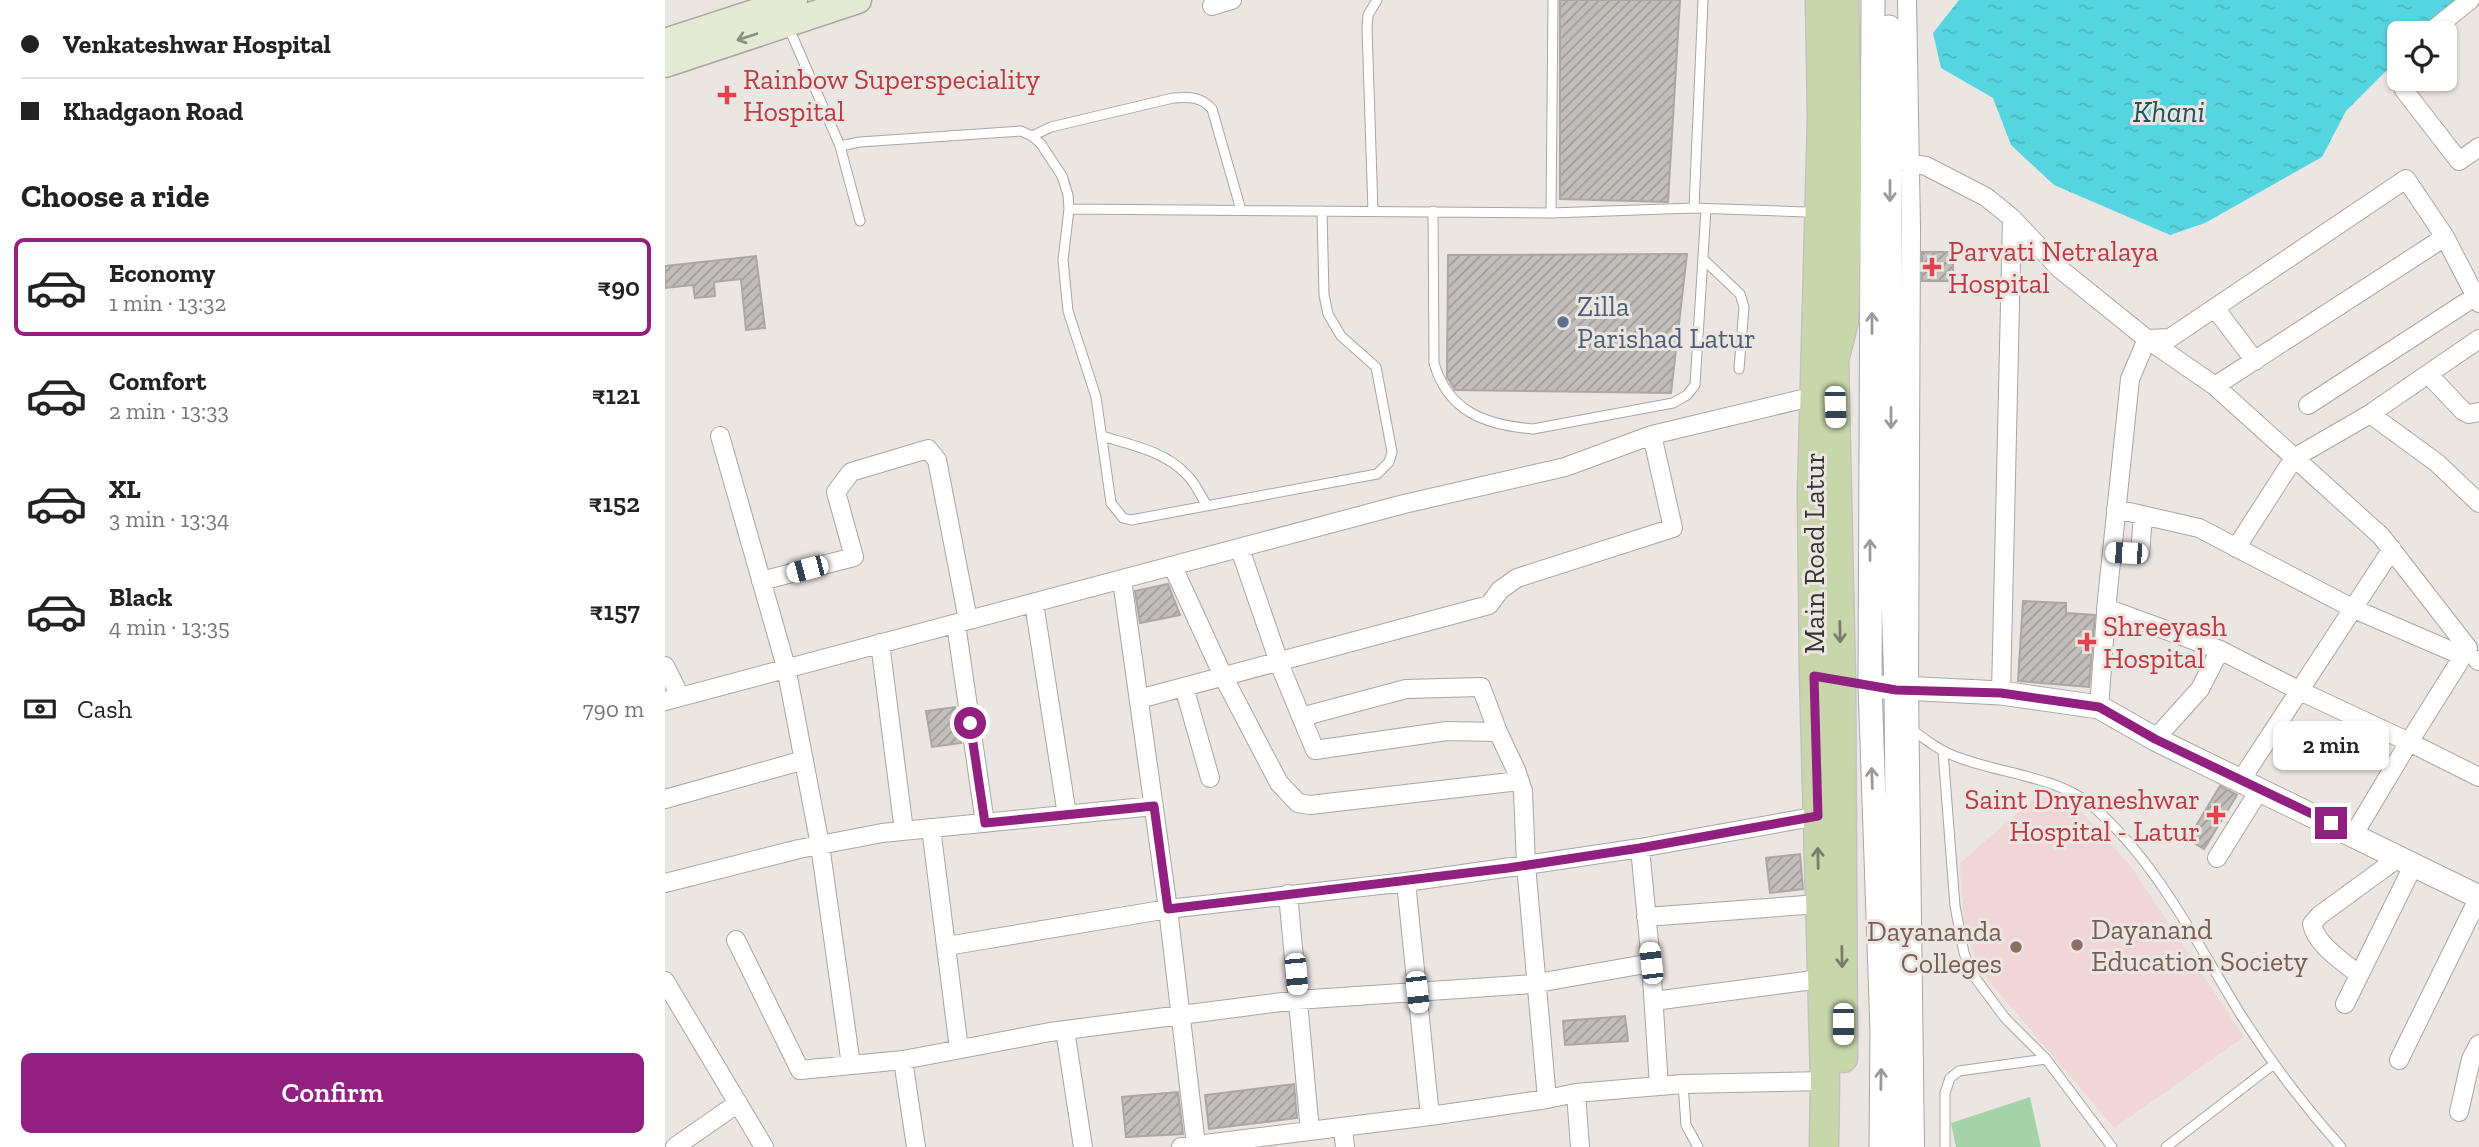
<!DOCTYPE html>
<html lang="en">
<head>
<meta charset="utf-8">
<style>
  :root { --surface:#fff; --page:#f6f6f6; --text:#222; --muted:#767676; --line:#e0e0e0; --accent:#912080 }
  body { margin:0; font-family:"Zilla Slab",serif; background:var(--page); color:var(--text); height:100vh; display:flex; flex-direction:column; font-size:26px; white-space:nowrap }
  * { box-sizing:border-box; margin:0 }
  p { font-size:23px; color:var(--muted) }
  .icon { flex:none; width:38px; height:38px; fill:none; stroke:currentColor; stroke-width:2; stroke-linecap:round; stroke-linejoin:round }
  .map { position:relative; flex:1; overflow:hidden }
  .drawer { display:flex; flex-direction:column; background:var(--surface); width:665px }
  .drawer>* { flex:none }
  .top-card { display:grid; align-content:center; height:154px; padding:0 21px; background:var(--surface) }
  .fabs { position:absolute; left:1722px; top:21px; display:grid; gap:14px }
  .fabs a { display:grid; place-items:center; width:70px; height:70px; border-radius:10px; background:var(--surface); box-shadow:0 2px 5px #0004; font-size:35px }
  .end { position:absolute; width:32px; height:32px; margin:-16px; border:9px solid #912080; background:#fff; box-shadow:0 0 0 4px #fff }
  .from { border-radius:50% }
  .bubble { position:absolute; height:49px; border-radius:10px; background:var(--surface); box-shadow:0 2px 5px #0004; font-size:23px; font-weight:600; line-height:49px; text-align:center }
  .car { position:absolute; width:21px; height:42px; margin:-21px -10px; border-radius:9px; box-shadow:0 0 5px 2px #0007; background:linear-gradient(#fff 24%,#345 0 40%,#fff 0 76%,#345 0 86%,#fff 0) }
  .top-card b { display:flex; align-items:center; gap:24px; height:66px; font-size:26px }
  .top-card b+b { border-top:2px solid var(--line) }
  .top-card i { width:18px; height:18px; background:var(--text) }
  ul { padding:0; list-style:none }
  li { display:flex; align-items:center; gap:21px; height:98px; margin:0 14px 10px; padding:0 7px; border:4px solid transparent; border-radius:10px }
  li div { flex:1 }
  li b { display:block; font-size:26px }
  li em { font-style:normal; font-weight:600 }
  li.selected { border-color:var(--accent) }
  li>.icon { width:63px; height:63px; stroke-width:1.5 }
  h2 { padding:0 21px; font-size:32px; line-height:84px }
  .pay { display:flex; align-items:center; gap:18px; height:77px; padding:0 21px; font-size:26px }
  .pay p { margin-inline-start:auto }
  .action { display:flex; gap:14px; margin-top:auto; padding:14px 21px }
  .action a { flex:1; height:80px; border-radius:10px; background:var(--accent); color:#fff; font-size:28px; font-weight:600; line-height:80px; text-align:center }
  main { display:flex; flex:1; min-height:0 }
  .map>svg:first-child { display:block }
  .education { fill:#f1d6d8 }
  .pitch { fill:#a5d3a9 }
  .water { fill:url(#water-ripples) }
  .building { fill:url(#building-hatch); stroke:#aca7a4; stroke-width:2 }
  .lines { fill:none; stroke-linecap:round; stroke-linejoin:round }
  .service-casing { stroke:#aaa5a2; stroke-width:11 }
  .minor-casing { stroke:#aaa5a2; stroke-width:20 }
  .tertiary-casing { stroke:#aaa5a2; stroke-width:25 }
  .secondary-casing { stroke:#aaa5a2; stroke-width:29 }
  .primary-casing { stroke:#c3c2c2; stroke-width:31 }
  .service { stroke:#fff; stroke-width:9 }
  .minor { stroke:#fff; stroke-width:18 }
  .tertiary { stroke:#fff; stroke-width:23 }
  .secondary { stroke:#e3ebd5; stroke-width:26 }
  .primary { stroke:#c8d7aa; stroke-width:28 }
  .oneway { stroke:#8c9084 }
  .oneway2 { stroke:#9a9a99 }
  .oneway3 { stroke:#787d69 }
  .route { stroke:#912080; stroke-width:9 }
  .health-dot { fill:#e0444e; stroke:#ece6e3; stroke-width:2.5 }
  .service-dot { fill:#5c6f8a; stroke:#ece6e3; stroke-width:2.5 }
  .education-dot { fill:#8d6e63; stroke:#ece6e3; stroke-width:2.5 }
  .labels { text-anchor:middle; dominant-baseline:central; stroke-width:6; stroke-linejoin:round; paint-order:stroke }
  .health-label { font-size:28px; fill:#be3a42; stroke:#ece6e3; text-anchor:start }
  .service-label { font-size:28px; fill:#4e5e75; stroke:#ece6e3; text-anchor:start }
  .street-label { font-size:28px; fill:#363433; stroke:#ece6e3 }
  .education-label { font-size:28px; fill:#785e54; stroke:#ece6e3; text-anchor:start }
  .water-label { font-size:30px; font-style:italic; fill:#1f565a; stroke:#ece6e3 }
</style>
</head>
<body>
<main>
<section class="drawer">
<div class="top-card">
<b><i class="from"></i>Venkateshwar Hospital</b>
<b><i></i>Khadgaon Road</b>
</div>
<h2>Choose a ride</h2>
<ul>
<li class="selected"><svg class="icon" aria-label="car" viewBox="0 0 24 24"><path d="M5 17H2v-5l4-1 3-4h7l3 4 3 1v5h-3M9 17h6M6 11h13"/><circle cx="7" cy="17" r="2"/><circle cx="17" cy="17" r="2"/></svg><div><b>Economy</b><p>1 min · 13:32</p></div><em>₹90</em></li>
<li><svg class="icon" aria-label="car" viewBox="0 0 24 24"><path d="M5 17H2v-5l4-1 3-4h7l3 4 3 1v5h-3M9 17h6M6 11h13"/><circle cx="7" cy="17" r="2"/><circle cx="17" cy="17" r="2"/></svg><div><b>Comfort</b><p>2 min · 13:33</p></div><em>₹121</em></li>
<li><svg class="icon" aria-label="car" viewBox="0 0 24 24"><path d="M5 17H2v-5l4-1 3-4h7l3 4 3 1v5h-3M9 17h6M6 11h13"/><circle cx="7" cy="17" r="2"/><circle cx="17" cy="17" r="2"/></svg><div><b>XL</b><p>3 min · 13:34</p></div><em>₹152</em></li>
<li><svg class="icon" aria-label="car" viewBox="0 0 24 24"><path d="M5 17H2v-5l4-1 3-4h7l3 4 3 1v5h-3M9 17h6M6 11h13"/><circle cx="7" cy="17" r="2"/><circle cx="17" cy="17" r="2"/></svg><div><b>Black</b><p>4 min · 13:35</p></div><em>₹157</em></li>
</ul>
<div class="pay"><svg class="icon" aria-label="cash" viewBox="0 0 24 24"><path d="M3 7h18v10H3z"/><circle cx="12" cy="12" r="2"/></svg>Cash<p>790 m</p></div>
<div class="action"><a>Confirm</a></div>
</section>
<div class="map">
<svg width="1814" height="1147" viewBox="0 0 1814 1147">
  <defs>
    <pattern id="water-ripples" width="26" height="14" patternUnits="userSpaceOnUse" patternTransform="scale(1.75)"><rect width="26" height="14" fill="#55d5df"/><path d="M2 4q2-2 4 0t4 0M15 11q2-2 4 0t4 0" fill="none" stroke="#4bb7c0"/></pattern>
    <pattern id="building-hatch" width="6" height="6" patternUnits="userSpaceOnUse" patternTransform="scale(1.75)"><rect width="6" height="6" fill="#c3beba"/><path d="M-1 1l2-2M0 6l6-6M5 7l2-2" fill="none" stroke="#9f9b98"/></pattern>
  </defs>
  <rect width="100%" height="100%" fill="#ece6e3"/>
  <path class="education" d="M1373,795l36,9 56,61 114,172 -130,91 -136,-160 -14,-47 -4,-58z"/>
  <path class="pitch" d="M1365,1097l11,50h-85l-5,-24z"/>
  <path class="water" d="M1294,0h506l-39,33h-27v25l-53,53 -24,46 -117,66 -35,12 -116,-50 -43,-40 -18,-47 -52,-30 -8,-35z"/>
  <path class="building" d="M895,0h120l-12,202 -108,-3z
    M1257,252h31v29h-31z
    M1022,254l-16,139 -216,-3 -8,-13 1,-122z
    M91,256l9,72 -19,2 -5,-51 -27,3 1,14 -20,2 -2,-13 -28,3v-22z
    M503,584l12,31 -40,8 -5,-32z
    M1358,601l43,2v10l29,2 -6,72 -71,-6z
    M290,707l6,36 -29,4 -6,-36z
    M1555,786l17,9 -33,54 -16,-10z
    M1135,854l3,35 -33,4 -4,-35z
    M960,1016l3,25 -63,4 -2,-24z
    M629,1084l3,34 -88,11 -4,-34z
    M513,1092l5,42 -57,3 -4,-40z"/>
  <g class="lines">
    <g class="service-casing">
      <path id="service" d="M123,26l52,120 20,75
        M367,136l19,-9 122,-29c16,-1 28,-2 39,11l29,101
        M175,146l20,-4 161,-11 11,5 9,8 21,32 6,19 1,14 -6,51 5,51 28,86 15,106 12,15 8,2 246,-46 12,-12 3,-10 -16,-85 -35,-31 -13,-22 -4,-19 -2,-84
        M1029,208l9,-208
        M404,209l482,4 143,-5 112,4
        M708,211l-6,-183 1,-13 9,-15
        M768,211l1,152c14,49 52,62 99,66l140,-26 14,-8 8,-10 11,-176
        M886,213l2,-213
        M1038,259l37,35 4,13 -5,62
        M437,436c29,9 62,15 84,38 9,8 15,22 21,32
        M1245,728c16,12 31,24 50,30 39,15 97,19 130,46 67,57 106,138 151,211 30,47 63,91 100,132
        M1278,752l12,154 9,47 9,22 32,43 41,41 66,88
        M1018,1084l3,41 12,22
        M1280,1147v-54l5,-15 9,-7 87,-12
        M1501,1147l108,-83"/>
    </g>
    <g class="minor-casing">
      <path id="minor" d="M1242,0l4,228 -2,462 6,457
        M547,6l20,-6
        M1764,33l41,-33
        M1734,62l-2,7 2,7
        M1735,79l4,11 55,71 20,-14
        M1234,161l27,5 60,31 26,21 48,51 87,70 68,47 166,150 87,112 -59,94 -55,92
        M1780,237l34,66
        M1550,308l40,53
        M1814,339l-51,35 35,37 6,3 10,-2
        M1643,405l171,-111
        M1705,414l58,-40
        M55,436l66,231 34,178 31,220
        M1451,509l83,19 155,81 109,47
        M1571,548l58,-90 76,-44 67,49 42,40
        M575,549l41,119 34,82 132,-19 51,1 18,38 7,21 3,74 21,234
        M1447,553l28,1 3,-39
        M508,567l50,109 56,107 19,20 12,2 209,-24
        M457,580l46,329 28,236
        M96,581l93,-24 -18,-65 15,-20 77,-23 9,11 31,160
        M369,603l33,212
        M1441,608l114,42 80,41 109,51 70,35
        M291,624l29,199
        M215,643l24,188
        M1813,661l1,-1
        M0,666l15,30
        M519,687l26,91
        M1336,693l11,-475
        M474,699l350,-94 11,-15 17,-12 156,-50 -21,-93
        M0,701l739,-197 161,-37 87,-32 163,-39
        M1434,707l8,-107 23,-221 17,-40 23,-1 236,-159 39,58 -230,149
        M636,717l105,-28 75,-2 17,45
        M1490,739l45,-50 20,-39
        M1576,780l151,-231
        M0,799l139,-39
        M266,828l28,221
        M975,848l11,115 8,123
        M1552,858l43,-69
        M741,882l24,234
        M0,883l134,-34 83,-16 272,-27
        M623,894l22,237
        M981,917l173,-13
        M71,940l64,130 103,-10 147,-28 131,-17 116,-15 235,-16 119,-21
        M282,946l221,-37 238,-27 120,-17 114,-17 178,-32
        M1694,975c-15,-13 -43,-30 -47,-51l8,-9 78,-57
        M0,981l99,166
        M989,1001l167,-22
        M1680,1004l68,-138
        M400,1030l18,117
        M238,1060l13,87
        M1734,1060l80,-163
        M911,1093l4,54
        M1794,1112l12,-53 8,-15
        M678,1128l2,19
        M10,1147l63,-44
        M516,1147l249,-31 117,-17 29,-6 107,-9 142,-3"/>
    </g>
    <g class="tertiary-casing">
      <path id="tertiary" d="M1208,0l-3,685 12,346 -1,116
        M1224,27l3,536 4,127 4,457
        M1216,687l120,6 98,14 56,32 324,158"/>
    </g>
    <g class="secondary-casing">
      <path id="secondary" d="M0,42l129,-42
        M0,64l193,-64"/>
    </g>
    <g class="primary-casing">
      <path id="primary" d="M1155,0l2,118 -10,375 2,182 11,406 -1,66
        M1169,360l7,320 2,378
        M1169,360l10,-39 3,-154 -3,-167"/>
    </g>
    <use href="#service" class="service"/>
    <use href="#minor" class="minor"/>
    <use href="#tertiary" class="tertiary"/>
    <use href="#secondary" class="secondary"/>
    <use href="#primary" class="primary"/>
  </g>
  <defs><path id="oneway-shaft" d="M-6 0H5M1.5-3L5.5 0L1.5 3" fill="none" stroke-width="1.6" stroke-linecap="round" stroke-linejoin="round" transform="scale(1.75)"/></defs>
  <use class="oneway" href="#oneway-shaft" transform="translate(82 37) rotate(162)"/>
  <g class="oneway2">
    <use href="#oneway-shaft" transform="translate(1225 191) rotate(90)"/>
    <use href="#oneway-shaft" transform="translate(1207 323) rotate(-90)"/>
    <use href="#oneway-shaft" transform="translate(1226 418) rotate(90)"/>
    <use href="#oneway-shaft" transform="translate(1205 550) rotate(-90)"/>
    <use href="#oneway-shaft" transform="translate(1207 778) rotate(-92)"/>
    <use href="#oneway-shaft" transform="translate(1216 1079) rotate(-89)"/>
  </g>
  <g class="oneway3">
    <use href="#oneway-shaft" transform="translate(1175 632) rotate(89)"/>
    <use href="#oneway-shaft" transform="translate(1153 858) rotate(-91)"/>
    <use href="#oneway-shaft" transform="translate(1177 957) rotate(89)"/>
  </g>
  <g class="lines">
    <path class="route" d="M305,723l15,100 169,-17 14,103 340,-41 132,-20 178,-32 -4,-140 82,14 105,3 98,14 56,32 176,84"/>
  </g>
  <g class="health-dot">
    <path d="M58.5 84.5h7v7h7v7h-7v7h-7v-7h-7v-7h7z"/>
    <path d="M1263.5 256.5h7v7h7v7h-7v7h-7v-7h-7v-7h7z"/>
    <path d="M1418.5 631.5h7v7h7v7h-7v7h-7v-7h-7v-7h7z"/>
    <path d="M1547.5 804.5h7v7h7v7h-7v7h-7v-7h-7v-7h7z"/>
  </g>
  <circle class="service-dot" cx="898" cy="322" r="7"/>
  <g class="education-dot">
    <circle cx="1412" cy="945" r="7"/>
    <circle cx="1351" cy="947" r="7"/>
  </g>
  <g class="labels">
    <g class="health-label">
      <text x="78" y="79">Rainbow Superspeciality<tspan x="78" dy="32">Hospital</tspan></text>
      <text x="1283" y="251">Parvati Netralaya<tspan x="1283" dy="32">Hospital</tspan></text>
      <text x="1438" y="626">Shreeyash<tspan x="1438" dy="32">Hospital</tspan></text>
      <text x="1535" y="799" text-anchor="end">Saint Dnyaneshwar<tspan x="1535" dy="32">Hospital - Latur</tspan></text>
    </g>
    <g class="service-label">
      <text x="912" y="306">Zilla<tspan x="912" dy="32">Parishad Latur</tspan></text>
    </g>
    <g class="street-label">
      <text transform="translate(1149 553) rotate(-90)">Main Road Latur</text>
    </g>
    <g class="education-label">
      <text x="1426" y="929">Dayanand<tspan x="1426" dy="32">Education Society</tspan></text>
      <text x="1337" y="931" text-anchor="end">Dayananda<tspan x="1337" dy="32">Colleges</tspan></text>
    </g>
    <g class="water-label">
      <text x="1504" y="112">Khani</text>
    </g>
  </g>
</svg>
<div class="fabs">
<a><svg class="icon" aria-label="locate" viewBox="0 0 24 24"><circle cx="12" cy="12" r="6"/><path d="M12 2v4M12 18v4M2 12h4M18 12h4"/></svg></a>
</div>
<i class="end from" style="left:305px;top:723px"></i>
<i class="end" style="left:1666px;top:823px"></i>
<div class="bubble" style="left:1608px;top:721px;width:116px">2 min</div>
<i class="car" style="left:1170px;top:407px;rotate:178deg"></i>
<i class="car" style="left:1461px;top:553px;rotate:272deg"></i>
<i class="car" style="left:142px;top:569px;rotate:255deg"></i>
<i class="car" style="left:986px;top:963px;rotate:353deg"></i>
<i class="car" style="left:631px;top:974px;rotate:175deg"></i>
<i class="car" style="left:752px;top:992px;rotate:174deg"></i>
<i class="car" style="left:1178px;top:1024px;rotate:180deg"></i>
</div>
</main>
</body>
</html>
